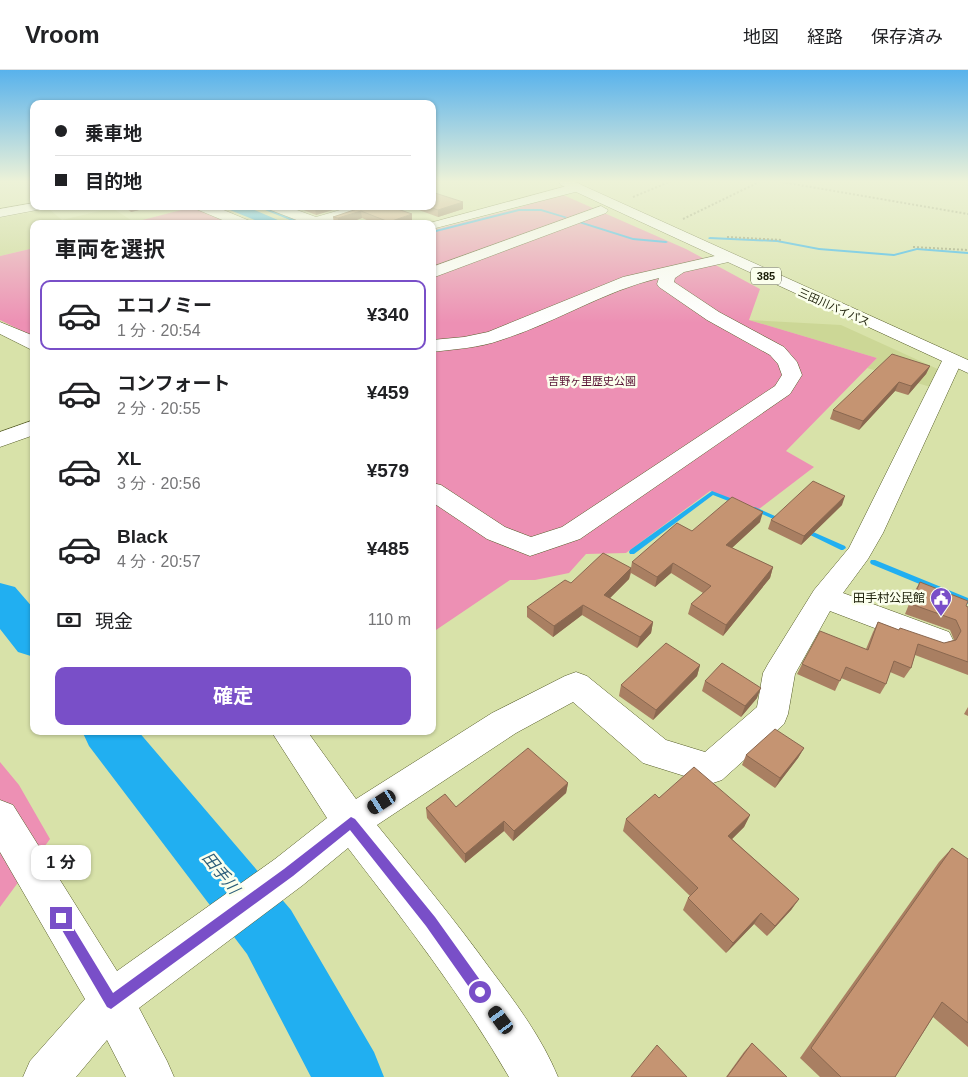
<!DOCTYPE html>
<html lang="ja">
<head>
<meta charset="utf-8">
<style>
  :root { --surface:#fff; --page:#f2f2f2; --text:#202124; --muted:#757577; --line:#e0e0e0; --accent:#794fc8 }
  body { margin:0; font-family:Arial,"Noto Sans JP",sans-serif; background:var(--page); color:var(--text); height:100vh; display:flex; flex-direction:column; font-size:19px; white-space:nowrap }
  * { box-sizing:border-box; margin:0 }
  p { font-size:16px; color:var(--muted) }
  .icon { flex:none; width:28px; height:28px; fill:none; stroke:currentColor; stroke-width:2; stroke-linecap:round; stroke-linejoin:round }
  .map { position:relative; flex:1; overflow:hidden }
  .sheet { position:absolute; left:30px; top:150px; width:406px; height:515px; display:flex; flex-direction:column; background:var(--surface); border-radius:10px; box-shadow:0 1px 4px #0004 }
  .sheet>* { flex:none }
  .banner { position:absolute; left:30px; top:30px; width:406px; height:110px; border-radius:10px; box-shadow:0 1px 4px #0004; display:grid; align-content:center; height:110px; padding:0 25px; background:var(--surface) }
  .end { position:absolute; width:22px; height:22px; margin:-11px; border:6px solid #794fc8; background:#fff; box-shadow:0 0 0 2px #fff }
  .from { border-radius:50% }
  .bubble { position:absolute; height:35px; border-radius:10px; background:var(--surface); box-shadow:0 1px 4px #0004; font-size:16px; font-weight:700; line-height:35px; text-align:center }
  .car { position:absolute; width:15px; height:30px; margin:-15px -8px; border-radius:6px; box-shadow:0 0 4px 1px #0007; background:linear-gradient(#222 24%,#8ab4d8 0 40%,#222 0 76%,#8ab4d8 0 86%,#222 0) }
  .banner b { display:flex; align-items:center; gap:18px; height:48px; font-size:19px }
  .banner b+b { border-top:1px solid var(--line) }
  .banner i { width:12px; height:12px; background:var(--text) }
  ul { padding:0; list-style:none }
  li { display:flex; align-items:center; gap:15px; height:70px; margin:0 10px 8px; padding:0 15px; border:2px solid transparent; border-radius:10px }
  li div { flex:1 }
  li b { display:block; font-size:19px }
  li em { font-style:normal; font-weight:700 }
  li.current { border-color:var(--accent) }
  li>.icon { width:45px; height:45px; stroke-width:1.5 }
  h2 { padding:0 25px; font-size:22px; line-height:60px }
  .pay { display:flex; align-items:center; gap:12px; height:55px; padding:0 25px; font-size:19px }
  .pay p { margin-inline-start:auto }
  .cta { display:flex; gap:10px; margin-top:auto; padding:10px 25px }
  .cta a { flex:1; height:58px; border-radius:10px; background:var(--accent); color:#fff; font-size:20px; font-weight:700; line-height:58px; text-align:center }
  header { display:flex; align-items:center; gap:30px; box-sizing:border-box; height:70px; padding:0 25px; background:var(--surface); border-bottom:1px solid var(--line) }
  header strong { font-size:24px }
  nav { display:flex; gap:28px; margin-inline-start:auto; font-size:18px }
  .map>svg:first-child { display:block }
  .built { fill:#ccd796 }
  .green { fill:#ed90b4 }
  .water { fill:#21aff1 }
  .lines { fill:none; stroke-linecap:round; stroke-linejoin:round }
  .stream { fill:#21aff1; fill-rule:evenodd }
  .river { fill:#21aff1; fill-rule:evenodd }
  .minor-casing { stroke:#555c27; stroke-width:1 }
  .major-casing { stroke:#555c27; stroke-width:1 }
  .highway-casing { stroke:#555c27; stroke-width:1 }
  .path { stroke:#8f966a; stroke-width:2; stroke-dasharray:2 2; stroke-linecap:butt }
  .minor { fill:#fff; fill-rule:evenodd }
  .major { fill:#fff; fill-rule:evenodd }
  .highway { fill:#fff; fill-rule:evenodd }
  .wall { fill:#a97f62 }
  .shaded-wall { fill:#8a6850 }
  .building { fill:#c59472; stroke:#8a6850 }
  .route { fill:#794fc8 }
  .labels { text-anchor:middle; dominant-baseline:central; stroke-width:5; stroke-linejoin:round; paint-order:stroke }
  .shield { fill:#fbffed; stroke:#5e614c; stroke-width:1 }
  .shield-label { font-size:11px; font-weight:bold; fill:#1a1d07 }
  .far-street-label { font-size:11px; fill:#1a1d07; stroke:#fbffed }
  .far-park-label { font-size:11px; fill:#581234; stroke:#fbffed }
  .poi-label { font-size:12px; fill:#1a1d07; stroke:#fbffed; text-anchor:end }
  .near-water-label { font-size:16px; font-style:italic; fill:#2c5e7a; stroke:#fbffed }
</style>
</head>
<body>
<header>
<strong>Vroom</strong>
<nav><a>地図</a><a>経路</a><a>保存済み</a></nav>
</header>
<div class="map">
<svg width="968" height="1007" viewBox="0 0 968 1007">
  <rect width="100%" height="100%" fill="#d8e2a9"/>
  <path class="built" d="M112,138l22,14 -7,2h-93v24l-34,8v-38l49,-9 13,11z
    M749,250l92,5 101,46 -8,17 -67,-20 10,-10z"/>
  <path class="green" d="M561,124l125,55 74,40 -11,31 128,38 -91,93 28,16 -55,42 -49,-18 -84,62 -40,1 -17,19 -34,7h-25l-77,52v-402l82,-21z
    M193,137l38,17h-104z
    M34,178v89l-34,-17v-64z
    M0,692l19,23 31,54 -50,68z"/>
  <path class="water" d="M220,136h25l42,18h-22z"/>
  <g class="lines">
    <path class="stream" d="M255,136h6l45,18h-6z
      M519,139h22l26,8 -2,1 -24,-7h-22l-87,22v-2z
      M576,150l57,18 33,3 2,1 -2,1 -33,-3 -57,-18z
      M710,167l67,3 42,8 75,6 23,-6 51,4v2l-51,-4 -23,6 -75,-6 -42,-8 -68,-3 -1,-1z
      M712,421l26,10 1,1 -3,2 -23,-9 -79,59h-4l-1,-2 1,-2z
      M755,437l29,13 1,1 -1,1h-4l-27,-12 -1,-1 1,-1z
      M804,458l41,18 1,2 -3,2h-2l-39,-19 -1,-1 1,-1z
      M871,490h4l93,38v6l-97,-40 -1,-2z"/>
    <path class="river" d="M0,513l15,4 19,22v48l-16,-5 -18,-23z
      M82,661h56l153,179 83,142 10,25h-73l-64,-123 -158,-208z"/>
    <g class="minor-casing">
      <path id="minor" d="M578,113l6,4 -1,3 -151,39v-5h-6z
        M194,136h20l36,15 2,3h-20l-36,-15z
        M266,136h20l30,11 38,-11h22l-2,3 -47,15h-20l-39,-15z
        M601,136l7,4 -2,3 -174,65v-11z
        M728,183l5,2 3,3 -3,3 -49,11 -9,6 -1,4 45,30 65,35 13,15 5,13 -12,19 -210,145 -41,14 -9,3 -43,-17 -55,-37v-19l9,2 64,42 26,10 31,-10 213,-141 7,-11 -4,-11 -8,-9 -63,-35 -48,-33 -2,-3 2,-6c-55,13 -104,45 -158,62 -22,8 -46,9 -69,12v-12l32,-3 24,-5 135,-55z
        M0,252l34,14v15l-34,-17z
        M952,285l7,2 3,4 -79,172 -15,26 -25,34 106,39 4,8 -4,8 -11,3 -11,-3 -97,-37 -35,63 -7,40 -4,10 -62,56 -12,4 -67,-21 -70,-61 -57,31 -139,92c39,48 78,95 114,145 25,33 51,68 67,107h-49c-47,-81 -104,-155 -161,-229l-45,37 -164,123 28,53 7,16h-48l-19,-37 -31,37h-53l7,-16 55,-62 -85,-147v-52l13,5 104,166 158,-112 52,-41 -56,-87h36l49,68 136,-86 73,-37 11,-4 11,4 79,64 39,12 52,-45 6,-34 5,-9 46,-74 35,-42 93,-187 3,-4z
        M34,350v15l-34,12v-15z"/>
    </g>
    <g class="major-casing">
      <path id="major" d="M34,133v3h10l-2,3 -42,8v-8z"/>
    </g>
    <g class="highway-casing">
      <path id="highway" d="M559,112h16l393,178v13l-407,-188z"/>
    </g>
    <path class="path" d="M782,112l186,32
      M633,127l36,-15
      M683,149l76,-37
      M727,167l55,3
      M913,177l55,3"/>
    <use href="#minor" class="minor"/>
    <use href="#major" class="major"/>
    <use href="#highway" class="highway"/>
  </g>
  <path class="wall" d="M463,132v7l-25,8 -30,-11h24z
    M123,136h32l-24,6z
    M300,136h46l-30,9 -15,-6z
    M366,136l46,15 -7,3h-29l-14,-6 -17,6h-11l-1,-7z
    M930,296l-4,8 -18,21 -13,-4 -36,39 -29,-11 3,-9z
    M842,435l-41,40 -33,-16 3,-9z
    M760,452l-28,26 41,19 -3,11 -47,58 -35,-22 3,-10 12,-11 -32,-20 -16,14 -24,-14 -2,6 -19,19 43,24 -2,11 -14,15 -55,-33 -29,22 -26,-20v-10l44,-24 60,-15 1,-6 60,-31z
    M920,512l48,25v68l-53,-20 -4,13 -7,10 -14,-6 -4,12 -6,10 -39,-16 -6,13 -38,-17 5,-10 64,-15 7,-17 5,-10 21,8 45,13 10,-3 -4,-10 -45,-16 9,-22z
    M700,595l-3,11 -44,44 -34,-24 2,-11z
    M705,611l52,17 -16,19 -39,-26z
    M968,637v9l-4,-2z
    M804,678l-6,10 -23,30 -33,-23 4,-10z
    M568,713l-2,10 -53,48 -9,-10 -39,32 -38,-45 -1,-10 30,-1z
    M659,728l91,17 -6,12 -12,12 67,60 -8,11 -24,26 -13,-12 -28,29 -43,-43 5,-12 2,-2 -67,-65 3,-12z
    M952,778l16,11v188l-35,-30 -38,60h-75l-20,-19 139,-196z
    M752,973l35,34h-61l18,-25z"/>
  <path class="shaded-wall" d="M463,132v7l-25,8v-7z
    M129,136h26l-24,6z
    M321,136h25l-30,9 -1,-7z
    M361,141l1,7 -17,6h-7v-6z
    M412,144v7l-7,3h-16v-2z
    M930,296l-4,8 -18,21 3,-9z
    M899,312l-4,9 -36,39 4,-9z
    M845,426l-3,9 -41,40 3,-9z
    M763,442l-3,10 -37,34 3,-11z
    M673,493l-2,10 -16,14 2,-10z
    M773,497l-3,11 -47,58 3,-11z
    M631,498l-2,11 -27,27 2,-11z
    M583,535l-1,10 -29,22 1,-11z
    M653,552l-2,11 -14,15 3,-11z
    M700,595l-3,11 -44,44 3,-10z
    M761,618l-4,10 -16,19 4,-11z
    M804,678l-6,10 -23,30 5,-10z
    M568,713l-2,10 -53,48 1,-10z
    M750,745l-6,12 -21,21 5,-12z
    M504,751v10l-39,32v-9z
    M799,829l-8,11 -24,26 8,-10z
    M761,843l-7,11 -28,29 7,-10z"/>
  <path class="building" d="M432,122l31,10 -25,8 -11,-4h5z
    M310,136h11l-6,2z
    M366,136h23l23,8 -23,8 -28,-11 -23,7 -5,-1z
    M892,284l38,12 -19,20 -12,-4 -36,39 -30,-11z
    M813,411l32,15 -41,40 -33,-16z
    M732,427l31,15 -37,33 47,22 -47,58 -35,-21 20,-18 -38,-23 -16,14 -25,-15 45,-39 15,8z
    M603,483l28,15 -27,27 49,27 -13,15 -57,-32 -29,21 -27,-19 38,-27 6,3z
    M920,512l48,19 -2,5 2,1v55l-50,-18 -7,24 -17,-7 -8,23 -40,-17 -6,14 -38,-17 18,-33 48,19 10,-28 21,8 1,-2 44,15 12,-3 5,-9 -5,-11 -45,-16z
    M666,573l34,22 -44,45 -35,-25z
    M722,593l39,25 -16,18 -40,-25z
    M775,659l29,19 -24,30 -34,-23z
    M528,678l40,35 -54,48 -10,-10 -39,33 -39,-46 19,-14 11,13z
    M694,697l56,48 -22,21 71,63 -24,27 -14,-13 -28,30 -45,-45 10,-10 -72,-69 29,-25 4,4z
    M952,778l16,11v164l-26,-21 -47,75h-54l-30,-29z
    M752,973l35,34h-60z
    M657,975l30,32h-56z"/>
  <linearGradient id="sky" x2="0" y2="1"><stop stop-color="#58b2ec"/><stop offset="0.44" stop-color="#edf2d8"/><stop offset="1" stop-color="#edf2d8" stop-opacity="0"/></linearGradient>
  <rect width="968" height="253" fill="url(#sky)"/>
  <path class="route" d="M351,747l4,2 80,98 50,70 2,5 -2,5 -5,1 -4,-1 -50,-71 -76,-96 -57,46 -182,133 -4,-2 -52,-89 1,-4 5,-2 4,2 48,79 171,-124z"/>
  <defs>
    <g id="civic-pin" transform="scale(1.125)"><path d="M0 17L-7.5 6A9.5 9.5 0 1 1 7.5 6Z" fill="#794fc8" stroke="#fbffed"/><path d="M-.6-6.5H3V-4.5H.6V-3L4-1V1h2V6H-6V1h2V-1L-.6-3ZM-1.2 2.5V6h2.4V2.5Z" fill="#fff"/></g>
  </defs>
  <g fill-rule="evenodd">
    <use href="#civic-pin" x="941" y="528"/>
  </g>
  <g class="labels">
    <rect class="shield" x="751" y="197.5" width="30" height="17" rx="4"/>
    <g class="shield-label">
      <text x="766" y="206">385</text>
    </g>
    <g class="far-street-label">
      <text transform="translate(834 237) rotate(24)">三田川バイパス</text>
    </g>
    <g class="far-park-label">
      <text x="592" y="311">吉野ヶ里歴史公園</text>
    </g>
    <g class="poi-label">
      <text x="925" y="528">田手村公民館</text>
    </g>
    <g class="near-water-label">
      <text transform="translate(221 803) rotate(51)">田手川</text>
    </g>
  </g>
</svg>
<i class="end from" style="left:480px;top:922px"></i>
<i class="end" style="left:61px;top:848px"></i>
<div class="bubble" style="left:31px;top:775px;width:60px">1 分</div>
<i class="car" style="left:382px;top:732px;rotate:237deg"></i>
<i class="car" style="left:501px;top:950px;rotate:324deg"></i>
<div class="banner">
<b><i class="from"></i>乗車地</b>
<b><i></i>目的地</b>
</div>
<section class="sheet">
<h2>車両を選択</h2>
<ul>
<li class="current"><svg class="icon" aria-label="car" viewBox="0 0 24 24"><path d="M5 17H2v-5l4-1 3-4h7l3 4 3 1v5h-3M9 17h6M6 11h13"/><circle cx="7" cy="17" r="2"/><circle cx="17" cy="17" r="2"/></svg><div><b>エコノミー</b><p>1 分 · 20:54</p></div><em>¥340</em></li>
<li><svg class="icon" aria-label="car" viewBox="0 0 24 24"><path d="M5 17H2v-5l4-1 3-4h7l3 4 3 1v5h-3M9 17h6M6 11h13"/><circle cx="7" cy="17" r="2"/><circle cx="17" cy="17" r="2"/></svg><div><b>コンフォート</b><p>2 分 · 20:55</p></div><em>¥459</em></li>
<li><svg class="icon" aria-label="car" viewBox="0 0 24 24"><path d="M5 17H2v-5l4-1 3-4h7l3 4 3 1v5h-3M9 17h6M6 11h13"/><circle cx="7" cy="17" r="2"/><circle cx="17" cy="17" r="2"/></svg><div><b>XL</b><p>3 分 · 20:56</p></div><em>¥579</em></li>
<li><svg class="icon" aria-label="car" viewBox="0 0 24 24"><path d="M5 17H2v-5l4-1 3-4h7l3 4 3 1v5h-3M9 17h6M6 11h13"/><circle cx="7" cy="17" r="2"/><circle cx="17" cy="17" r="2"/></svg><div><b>Black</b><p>4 分 · 20:57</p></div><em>¥485</em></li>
</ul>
<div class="pay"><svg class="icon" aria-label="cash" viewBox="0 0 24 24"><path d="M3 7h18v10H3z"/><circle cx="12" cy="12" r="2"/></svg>現金<p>110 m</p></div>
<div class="cta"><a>確定</a></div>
</section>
</div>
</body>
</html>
